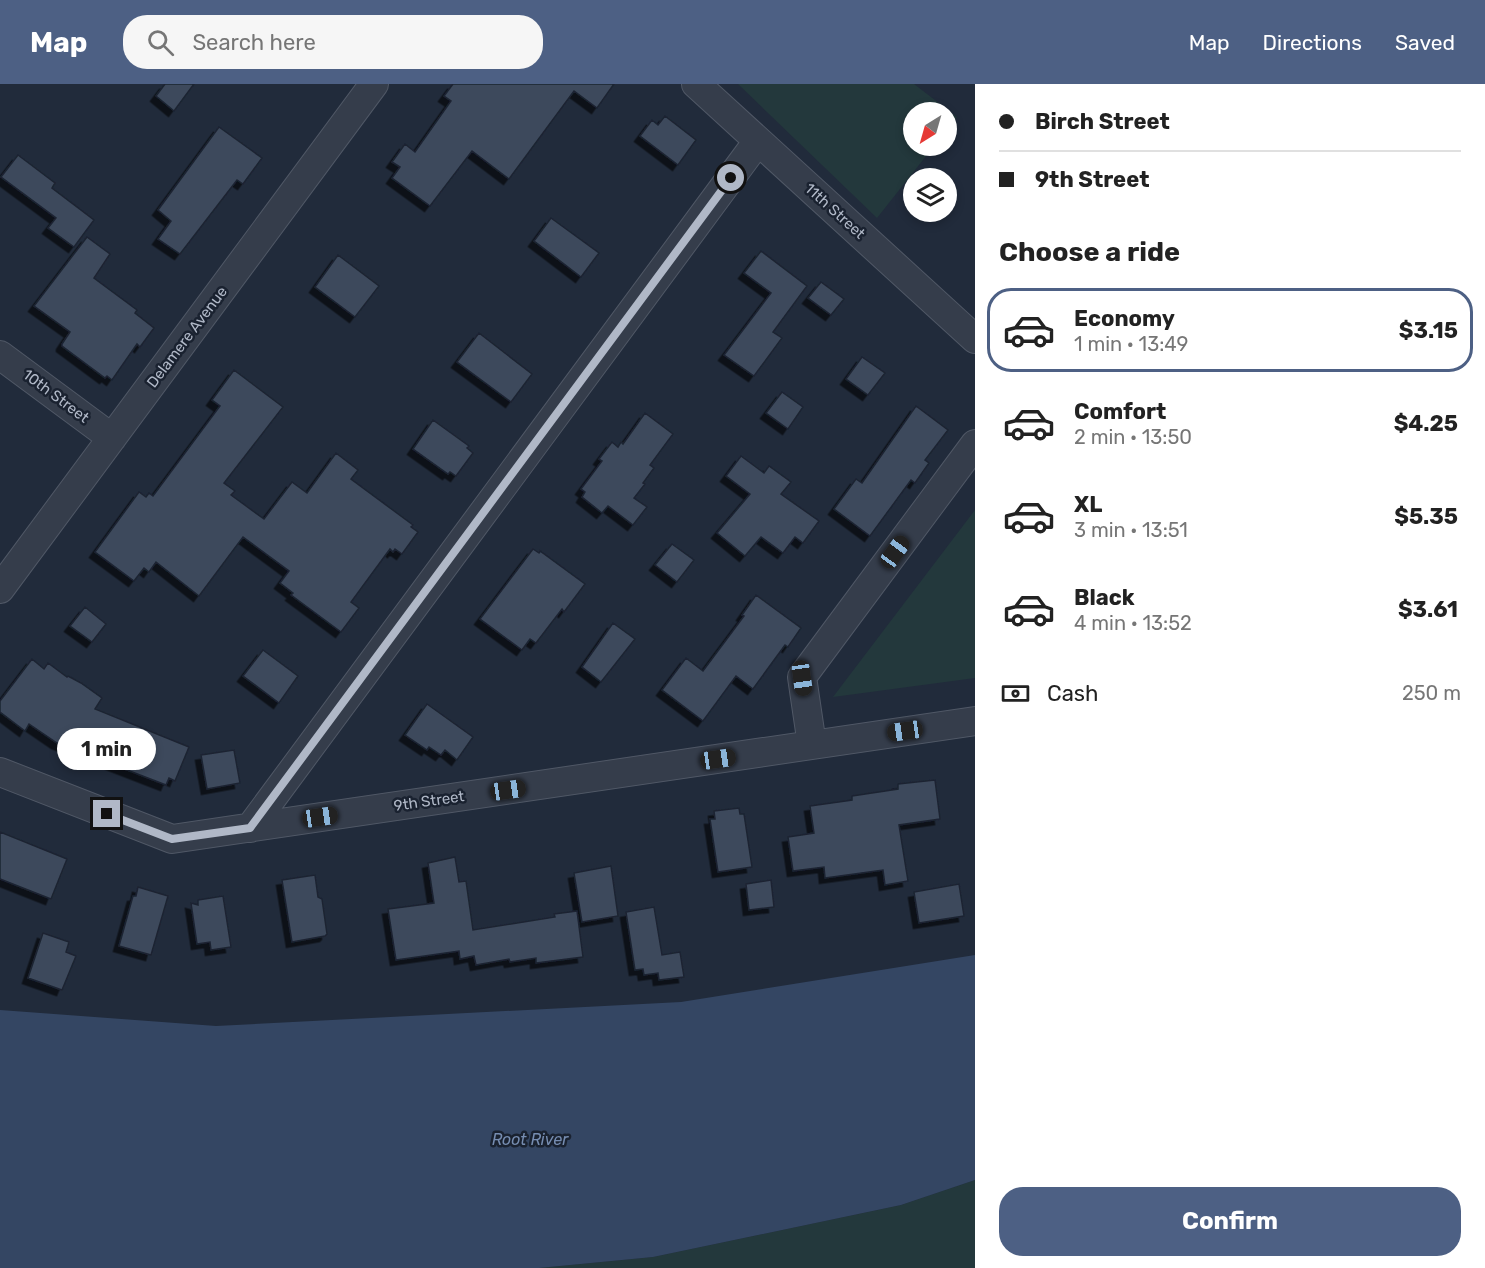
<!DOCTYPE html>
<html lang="en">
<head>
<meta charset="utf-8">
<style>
  :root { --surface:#fff; --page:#f6f6f6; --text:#222; --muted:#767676; --line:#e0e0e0; --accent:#4d6084 }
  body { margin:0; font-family:Rubik,sans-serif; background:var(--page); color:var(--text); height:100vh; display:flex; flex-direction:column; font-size:22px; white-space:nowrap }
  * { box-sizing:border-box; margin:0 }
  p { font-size:20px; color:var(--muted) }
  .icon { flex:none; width:33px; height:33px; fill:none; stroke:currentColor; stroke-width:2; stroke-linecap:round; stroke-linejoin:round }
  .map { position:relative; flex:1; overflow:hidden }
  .drawer { display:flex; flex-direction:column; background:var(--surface); width:510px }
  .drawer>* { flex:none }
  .banner { display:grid; align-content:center; height:132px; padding:0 24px; background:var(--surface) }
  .needle { width:39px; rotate:217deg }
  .fabs { position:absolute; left:903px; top:18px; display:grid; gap:12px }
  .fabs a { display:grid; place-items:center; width:54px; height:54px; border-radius:50%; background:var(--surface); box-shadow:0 3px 9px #0003; font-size:30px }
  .end { position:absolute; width:27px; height:27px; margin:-14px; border:8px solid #b0b8c7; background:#111; box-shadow:0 0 0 3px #111 }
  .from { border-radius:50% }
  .bubble { position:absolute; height:42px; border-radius:21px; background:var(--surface); box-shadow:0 3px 9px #0003; font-size:20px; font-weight:700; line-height:42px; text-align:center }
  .car { position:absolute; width:18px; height:36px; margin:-18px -9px; border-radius:8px; box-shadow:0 0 4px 2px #0007; background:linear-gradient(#222 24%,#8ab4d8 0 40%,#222 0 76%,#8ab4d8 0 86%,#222 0) }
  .banner b { display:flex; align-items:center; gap:21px; height:57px; font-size:22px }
  .banner b+b { border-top:2px solid var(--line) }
  .banner i { width:15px; height:15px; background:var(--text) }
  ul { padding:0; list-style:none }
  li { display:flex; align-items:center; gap:18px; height:84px; margin:0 12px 9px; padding:0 12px; border:3px solid transparent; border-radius:24px }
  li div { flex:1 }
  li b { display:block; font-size:22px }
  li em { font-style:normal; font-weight:700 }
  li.active { border-color:var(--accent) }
  li>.icon { width:54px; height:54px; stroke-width:1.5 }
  h2 { padding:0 24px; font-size:27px; line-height:72px }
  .pay { display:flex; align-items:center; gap:15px; height:66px; padding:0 24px; font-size:22px }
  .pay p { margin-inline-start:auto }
  .button { display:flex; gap:12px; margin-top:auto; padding:12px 24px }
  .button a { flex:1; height:69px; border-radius:24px; background:var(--accent); color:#fff; font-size:24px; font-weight:700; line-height:69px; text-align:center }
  header { display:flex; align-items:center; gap:36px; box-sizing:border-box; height:84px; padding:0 30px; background:var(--accent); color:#fff }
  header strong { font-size:28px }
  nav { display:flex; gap:33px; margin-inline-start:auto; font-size:21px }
  .search { width:420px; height:54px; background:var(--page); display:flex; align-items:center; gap:15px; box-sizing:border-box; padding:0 21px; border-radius:24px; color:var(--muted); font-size:22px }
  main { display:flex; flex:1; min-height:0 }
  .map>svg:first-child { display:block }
  .green { fill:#23383c }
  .water { fill:#344663 }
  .building { fill:#3d495b; stroke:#1c2432; stroke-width:1.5; filter:url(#shadow) }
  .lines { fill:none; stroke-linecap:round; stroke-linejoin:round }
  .minor-casing { stroke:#505866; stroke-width:30 }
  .minor { stroke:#353d4b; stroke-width:28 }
  .route { stroke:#b0b8c7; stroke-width:8 }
  .labels { text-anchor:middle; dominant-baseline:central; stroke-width:5; stroke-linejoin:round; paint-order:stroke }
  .street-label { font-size:15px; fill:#b0b8c7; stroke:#1a2230 }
  .water-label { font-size:16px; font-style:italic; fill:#768db1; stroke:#1a2230 }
</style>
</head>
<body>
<header>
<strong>Map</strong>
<div class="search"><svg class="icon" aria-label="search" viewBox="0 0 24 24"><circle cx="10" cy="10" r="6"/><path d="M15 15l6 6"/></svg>Search here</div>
<nav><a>Map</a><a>Directions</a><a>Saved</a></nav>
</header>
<main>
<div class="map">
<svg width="975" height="1184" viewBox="0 0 975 1184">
  <defs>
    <filter id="shadow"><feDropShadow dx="-5.5" dy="5.5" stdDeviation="0" flood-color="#0009"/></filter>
  </defs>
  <rect width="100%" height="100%" fill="#212b3b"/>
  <path class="green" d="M738,0h176l43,33 -10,13 -1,-18h-32v34h20l-57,72z
    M975,426v168l-142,19z
    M975,1096v88h-436l114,-11 248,-52z"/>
  <path class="water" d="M975,871v225l-74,25 -248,52 -114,11h-539v-258l216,16 465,-24z"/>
  <path class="building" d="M165,0h29l-20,27 -18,-15z
    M453,0h161l-17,24 -23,-17 -65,88 -37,-28 -42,55 -38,-28 8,-11 -8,-5 13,-18 10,8 36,-51 -7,-5z
    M665,32l31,24 -18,25 -38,-29 12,-16 6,5z
    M219,43l43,31 -19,26 -6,-4 -57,74 -22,-15 13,-18 -13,-11z
    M18,71l37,28 -3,5 42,32 -20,27 -26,-19 8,-10 -55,-41z
    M551,134l48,35 -18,24 -47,-36z
    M87,153l23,17 -16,24 43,32 -2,3 19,15 -14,19 -3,-3 -25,36 -5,-4 -2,2 -43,-32v-2l8,-12 -36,-26z
    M761,167l46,35 -34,46 9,6 -28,38 -30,-21 47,-62 -27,-20z
    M338,171l41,31 -24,31 -40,-30z
    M821,198l23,17 -13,16 -23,-17z
    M479,249l53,41 -21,28 -54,-40z
    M862,273l23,16 -17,22 -22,-16z
    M234,286l49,37 -59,76 11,8 -4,4 33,24 28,-37 15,11 29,-40 22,17 -7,9 62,46 -2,2 7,5 -16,22 -7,-5 -2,3 -3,-3 -39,53 8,6 -18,24 -50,-37 2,-2 -13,-10 9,-12 -46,-34 -44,59 -43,-34 -7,10 -5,-4 -10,13 -39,-29 44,-60 7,5 3,-4 4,3 67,-90 -8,-6z
    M782,308l21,15 -15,22 -22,-16z
    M916,322l32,24 -23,30 4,3 -14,20 -4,-3 -41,56 -36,-27 22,-30 6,4z
    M645,329l28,21 -23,31 4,3 -11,15 2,1 -11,14 13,9 -14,18 -25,-19 -6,7 -20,-16 3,-5 -4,-3 21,-28 -3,-2 13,-17 6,5 3,-5 2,2z
    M433,336l36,26 -2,2 6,5 -17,23 -6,-4 -2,2 -35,-25z
    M741,372l23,17 5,-7 22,16 -10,12 38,27 -16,22 -8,-6 -12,16 -22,-16 -16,19 -28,-23 33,-39 -24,-18z
    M672,460l22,16 -17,22 -22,-17z
    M533,465l6,4 1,-2 45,33 -21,28 -2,-3 -26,34 -6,-4 -8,11 -42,-31z
    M756,511l45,33 -13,19 -3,-2 -32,44 -17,-13 -33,45 -41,-31 24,-32 17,13 41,-55 -2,-1z
    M85,523l21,17 -14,18 -22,-16z
    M613,539l22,16 -34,43 -19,-15z
    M263,566l35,26 -19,27 -36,-27z
    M32,575l12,10 4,-6 19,14 1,-1 13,7 21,15 -7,11 94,38 -14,34 -6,-3 -3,7 -109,-42 -28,-19 -4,7 -25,-19v-11z
    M427,620l46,33 -16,23 -12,-10 -4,5 -12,-8 -2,3 -22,-15z
    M234,666l6,33 -33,6 -6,-34z
    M935,696l5,39 -41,6 9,56 -23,4 -2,-15 -58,8 -1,-11 -31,4 -5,-34 26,-4 -4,-27 42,-6v-4l46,-7v-5z
    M739,724l1,6h4l8,53 -34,5 -8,-53h5l-1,-8z
    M0,748l67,27 -16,40 -51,-20z
    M455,773l4,25 7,-1 7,49 82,-13 -1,-3 23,-3 6,46 -47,6v-5l-26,4 -1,-3 -33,6 -2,-9 -14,3 -1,-8 -63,9 -8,-51 46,-6 -6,-40z
    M611,782l7,50 -36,6 -8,-49z
    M315,791l3,22 4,2 5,35 -2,2 -33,6 -10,-62z
    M771,796l3,27 -25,3 -3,-26z
    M959,800l5,32 -45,7 -5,-31z
    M138,803l30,9 -17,59 -32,-9 14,-50h3z
    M223,812l8,51 -20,3 -1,-8 -13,2 -6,-41 7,2v-5z
    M654,823l8,48 18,-3 4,25 -25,3 -1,-7 -14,2 -1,-6 -8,1 -9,-58z
    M43,849l26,9 -3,10 10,4 -14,34 -34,-12z"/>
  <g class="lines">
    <g class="minor-casing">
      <path id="minor" d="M696,0l279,255
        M0,271l112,83
        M0,505l374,-505
        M812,661l-10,-68 173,-233
        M0,688l172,67 803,-118
        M250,744l508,-687"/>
    </g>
    <use href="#minor" class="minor"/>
  </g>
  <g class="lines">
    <path class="route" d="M107,730l65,25 78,-11 481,-650"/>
  </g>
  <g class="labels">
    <g class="street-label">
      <text transform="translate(835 127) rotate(42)">11th Street</text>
      <text transform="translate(187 253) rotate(-53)">Delamere Avenue</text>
      <text transform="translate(56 312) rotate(37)">10th Street</text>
      <text transform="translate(429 717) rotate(-8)">9th Street</text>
    </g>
    <g class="water-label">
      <text x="530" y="1055">Root River</text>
    </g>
  </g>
</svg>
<div class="fabs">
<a><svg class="needle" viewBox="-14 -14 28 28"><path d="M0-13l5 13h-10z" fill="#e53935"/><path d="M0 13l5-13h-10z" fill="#767676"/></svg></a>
<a><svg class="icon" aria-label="layers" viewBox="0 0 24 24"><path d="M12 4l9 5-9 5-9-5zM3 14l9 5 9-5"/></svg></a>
</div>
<i class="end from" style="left:731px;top:94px"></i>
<i class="end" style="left:107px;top:730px"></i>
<div class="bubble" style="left:57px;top:644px;width:99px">1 min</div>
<i class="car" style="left:895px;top:468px;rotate:36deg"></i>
<i class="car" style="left:802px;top:594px;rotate:172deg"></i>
<i class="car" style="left:905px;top:647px;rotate:262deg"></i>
<i class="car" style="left:718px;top:675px;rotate:82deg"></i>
<i class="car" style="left:508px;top:706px;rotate:82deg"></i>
<i class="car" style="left:320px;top:733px;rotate:82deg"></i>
</div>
<section class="drawer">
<div class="banner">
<b><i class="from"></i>Birch Street</b>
<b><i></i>9th Street</b>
</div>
<h2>Choose a ride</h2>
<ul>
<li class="active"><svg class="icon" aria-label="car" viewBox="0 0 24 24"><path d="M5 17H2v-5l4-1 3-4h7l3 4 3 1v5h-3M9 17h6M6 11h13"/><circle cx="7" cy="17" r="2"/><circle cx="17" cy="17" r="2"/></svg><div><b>Economy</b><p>1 min · 13:49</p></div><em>$3.15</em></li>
<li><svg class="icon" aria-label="car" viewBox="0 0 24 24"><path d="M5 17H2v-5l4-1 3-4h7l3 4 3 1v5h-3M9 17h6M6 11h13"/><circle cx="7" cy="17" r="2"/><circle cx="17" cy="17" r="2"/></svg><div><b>Comfort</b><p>2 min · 13:50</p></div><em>$4.25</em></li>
<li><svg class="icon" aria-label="car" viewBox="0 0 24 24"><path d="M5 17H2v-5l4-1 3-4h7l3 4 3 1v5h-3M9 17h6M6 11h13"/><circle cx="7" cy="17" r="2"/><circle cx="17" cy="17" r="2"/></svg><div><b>XL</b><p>3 min · 13:51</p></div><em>$5.35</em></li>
<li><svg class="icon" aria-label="car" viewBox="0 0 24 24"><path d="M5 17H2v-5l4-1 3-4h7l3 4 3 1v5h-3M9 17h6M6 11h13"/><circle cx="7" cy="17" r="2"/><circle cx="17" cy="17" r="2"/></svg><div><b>Black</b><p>4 min · 13:52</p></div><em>$3.61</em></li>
</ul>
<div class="pay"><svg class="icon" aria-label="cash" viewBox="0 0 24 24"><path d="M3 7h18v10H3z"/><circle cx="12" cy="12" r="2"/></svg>Cash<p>250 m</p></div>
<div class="button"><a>Confirm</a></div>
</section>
</main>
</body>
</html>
